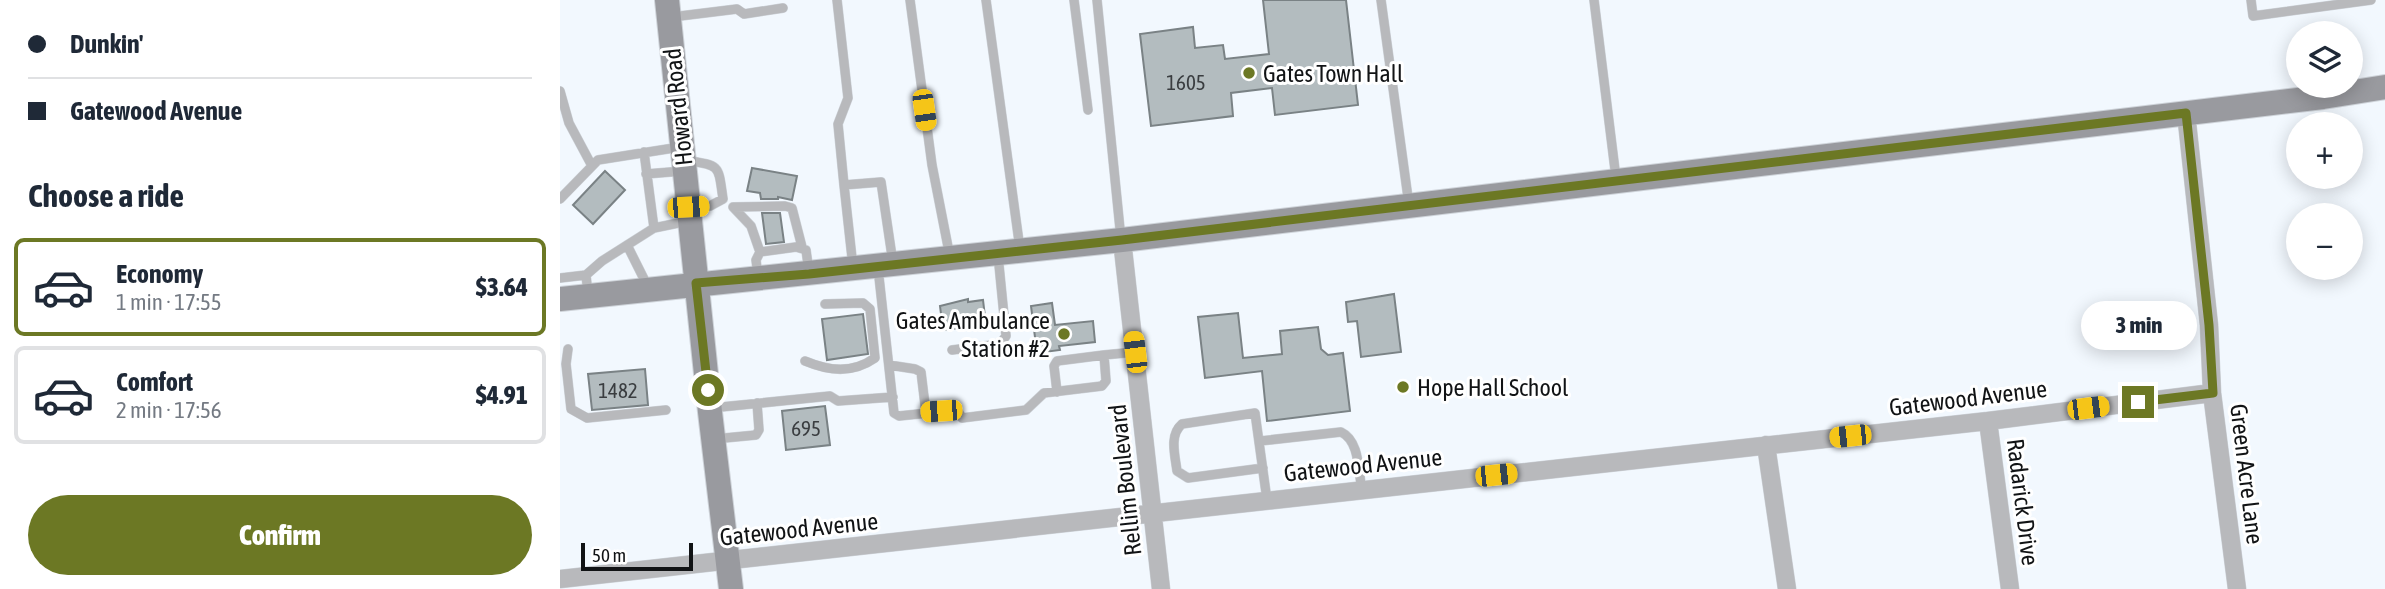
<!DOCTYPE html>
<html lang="en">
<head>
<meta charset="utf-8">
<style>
  :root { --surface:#fff; --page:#f2f2f3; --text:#1f2937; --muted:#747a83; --line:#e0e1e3; --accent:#6c7824 }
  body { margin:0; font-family:"Asap Condensed",sans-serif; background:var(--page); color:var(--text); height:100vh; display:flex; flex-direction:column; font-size:26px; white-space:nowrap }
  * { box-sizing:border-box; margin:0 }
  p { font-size:23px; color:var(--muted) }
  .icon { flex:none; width:38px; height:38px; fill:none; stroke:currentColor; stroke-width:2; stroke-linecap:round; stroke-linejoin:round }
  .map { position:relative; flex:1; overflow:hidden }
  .side { display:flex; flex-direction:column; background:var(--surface); width:560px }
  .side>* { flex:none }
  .hud { display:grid; align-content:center; height:154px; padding:0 28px; background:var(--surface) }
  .fabs { position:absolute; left:1726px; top:21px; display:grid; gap:14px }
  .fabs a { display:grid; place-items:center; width:77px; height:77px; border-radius:50%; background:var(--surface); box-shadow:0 4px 18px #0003; font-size:35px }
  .scale { position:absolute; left:21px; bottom:18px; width:112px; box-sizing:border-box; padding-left:7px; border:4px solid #111315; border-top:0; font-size:19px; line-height:24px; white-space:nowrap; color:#111315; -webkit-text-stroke:5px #fff; paint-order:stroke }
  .end { position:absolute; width:32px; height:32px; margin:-16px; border:9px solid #6c7824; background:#fff; box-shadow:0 0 0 4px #fff }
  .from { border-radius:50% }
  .bubble { position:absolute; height:49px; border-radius:24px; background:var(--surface); box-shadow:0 4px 18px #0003; font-size:23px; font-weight:800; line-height:49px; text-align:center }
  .car { position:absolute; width:21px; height:42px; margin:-21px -10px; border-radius:9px; box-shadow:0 0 5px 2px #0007; background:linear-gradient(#f5c518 24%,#345 0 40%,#f5c518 0 76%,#345 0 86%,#f5c518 0) }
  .hud b { display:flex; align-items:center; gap:24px; height:66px; font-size:26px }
  .hud b+b { border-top:2px solid var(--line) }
  .hud i { width:18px; height:18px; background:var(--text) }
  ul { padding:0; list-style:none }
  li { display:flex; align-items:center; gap:21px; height:98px; margin:0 14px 10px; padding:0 14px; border:4px solid var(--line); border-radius:10px }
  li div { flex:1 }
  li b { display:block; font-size:26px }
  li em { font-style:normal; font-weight:800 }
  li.on { border-color:var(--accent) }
  li>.icon { width:63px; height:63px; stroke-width:1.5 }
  h2 { padding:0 28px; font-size:32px; line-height:84px }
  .action { display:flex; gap:14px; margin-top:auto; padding:14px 28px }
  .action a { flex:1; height:80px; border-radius:42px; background:var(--accent); color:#fff; font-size:28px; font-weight:800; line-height:80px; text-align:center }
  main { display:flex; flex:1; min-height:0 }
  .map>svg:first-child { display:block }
  .building { fill:#b3bcbf; stroke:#7a8285; stroke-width:2 }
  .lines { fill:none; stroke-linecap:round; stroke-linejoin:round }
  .service-casing { stroke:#ced3d9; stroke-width:10 }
  .minor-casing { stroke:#ced3d9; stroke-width:19 }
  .secondary-casing { stroke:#ced3d9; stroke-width:26 }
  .service { stroke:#b8b9bc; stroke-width:9 }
  .minor { stroke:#b8b9bc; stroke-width:18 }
  .secondary { stroke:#999a9f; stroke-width:24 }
  .route { stroke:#6c7824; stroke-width:9 }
  .poi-dot { fill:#6c7824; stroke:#fff; stroke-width:2.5 }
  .labels { text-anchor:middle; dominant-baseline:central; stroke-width:6; stroke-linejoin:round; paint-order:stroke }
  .number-label { font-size:21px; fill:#3a3d40 }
  .poi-label { font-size:24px; fill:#111315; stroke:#fff; text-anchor:start }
  .street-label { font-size:24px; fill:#111315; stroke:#fff }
</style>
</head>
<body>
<main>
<section class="side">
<div class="hud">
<b><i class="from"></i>Dunkin'</b>
<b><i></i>Gatewood Avenue</b>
</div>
<h2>Choose a ride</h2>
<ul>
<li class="on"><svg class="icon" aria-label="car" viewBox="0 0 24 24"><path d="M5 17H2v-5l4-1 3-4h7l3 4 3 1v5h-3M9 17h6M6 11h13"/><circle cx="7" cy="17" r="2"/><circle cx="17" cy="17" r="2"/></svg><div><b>Economy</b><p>1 min · 17:55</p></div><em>$3.64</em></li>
<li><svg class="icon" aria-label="car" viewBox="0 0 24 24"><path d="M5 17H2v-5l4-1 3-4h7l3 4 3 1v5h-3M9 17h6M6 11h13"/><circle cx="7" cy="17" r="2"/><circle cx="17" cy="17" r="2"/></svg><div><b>Comfort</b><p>2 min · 17:56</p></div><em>$4.91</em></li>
</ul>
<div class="action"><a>Confirm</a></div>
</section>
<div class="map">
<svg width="1825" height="589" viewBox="0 0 1825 589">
  <rect width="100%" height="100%" fill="#f2f8fe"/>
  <path class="building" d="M703,0h83l12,105 -83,10 -3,-27 -41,5 2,23 -82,10 -11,-92 53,-7 2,21 28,-3 2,14 44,-5z
    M192,168l45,8 -5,24 -14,-3v2h-17l-1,-6 -13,-2z
    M45,171l20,19 -32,34 -20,-19z
    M202,213h18l4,29 -18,2z
    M834,294l7,58 -40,5 -4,-36 -9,1 -2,-20z
    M408,299v3l15,-2 3,25 -43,5 -3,-24z
    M492,303l3,22 38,-4 2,21 -36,4 1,4 -23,3 -6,-47z
    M678,313l5,45 39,-4 -2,-23 38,-4 3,22 7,6 15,-2 7,58 -83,10 -5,-50 -57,7 -7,-61z
    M303,314l5,40 -41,6 -5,-41z
    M85,369l3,36 -56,5 -4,-36z
    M265,406l5,39 -44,5 -4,-39z"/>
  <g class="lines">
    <g class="service-casing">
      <path id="service" d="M277,0l11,98 -10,26 6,61 37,-3 12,81
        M350,0l22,165 18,92
        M426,0l34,249
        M514,0l14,110
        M537,0l24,239
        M821,0l28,205
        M1034,0l22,178
        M1691,0l2,16 118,-16
        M112,17l65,-8 7,5 39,-6
        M0,91l9,32 23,43
        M84,152l10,76
        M125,160c36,6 33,4 38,39l-13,7 -20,1
        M86,174l37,-3
        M284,185l9,82
        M0,199l38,-39 82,-13
        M173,207l52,-1 7,2 10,39
        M173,207l18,19 9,26
        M67,245l21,42
        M318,268l16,145 5,3 58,-6 5,8 64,-8 18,-17 58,-7 4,-5 -2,-26 -47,6 -3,5 3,26
        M198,276l-2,-16 4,-8 36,-5 10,3 3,22
        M0,278l26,-3
        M28,294l-2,-19 16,-14 52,-33 34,-7
        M8,349l-2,15 5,45 16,9 79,-8
        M392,350l48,-6 6,-8 -8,-81
        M544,355l31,-3
        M245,361c24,10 47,13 70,-3l-5,-49 -7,-6 -38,1
        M329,365l26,4 6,3 5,41
        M151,408l119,-12 8,5 55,-4
        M154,439l42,-4 3,-5 -2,-27
        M700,441l81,-9c19,9 17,39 21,58
        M703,468l-75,10 -11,-7c-2,-16 -8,-36 5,-47l73,-11 12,87"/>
    </g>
    <g class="minor-casing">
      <path id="minor" d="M1626,113l23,212 3,68 25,196
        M562,240l39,349
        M1428,421l22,168
        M1206,445l21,144
        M0,579l1428,-158 224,-28"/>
    </g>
    <g class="secondary-casing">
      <path id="secondary" d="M107,0l43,412 21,177
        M0,299l562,-59 1201,-143 62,-10"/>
    </g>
    <use href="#service" class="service"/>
    <use href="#minor" class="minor"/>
    <use href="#secondary" class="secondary"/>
  </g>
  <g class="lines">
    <path class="route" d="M148,390l-12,-107 113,-9 313,-34 1064,-127 23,212 4,68 -75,9"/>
  </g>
  <g class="poi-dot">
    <circle cx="689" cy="73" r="7"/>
    <circle cx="504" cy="334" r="7"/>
    <circle cx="843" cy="387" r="7"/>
  </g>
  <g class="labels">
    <g class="number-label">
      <text x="626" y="82">1605</text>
      <text x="58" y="390">1482</text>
      <text x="246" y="428">695</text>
    </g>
    <g class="poi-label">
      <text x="703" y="73">Gates Town Hall</text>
      <text x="490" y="320" text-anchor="end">Gates Ambulance<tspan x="490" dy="28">Station #2</tspan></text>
      <text x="857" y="387">Hope Hall School</text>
    </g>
    <g class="street-label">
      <text transform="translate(118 107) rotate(-96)">Howard Road</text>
      <text transform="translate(1408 398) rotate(-7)">Gatewood Avenue</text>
      <text transform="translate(803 465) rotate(-6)">Gatewood Avenue</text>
      <text transform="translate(1687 474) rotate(83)">Green Acre Lane</text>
      <text transform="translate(565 480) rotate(-96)">Rellim Boulevard</text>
      <text transform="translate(1463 502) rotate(83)">Radarick Drive</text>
      <text transform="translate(239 529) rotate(-6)">Gatewood Avenue</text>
    </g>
  </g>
</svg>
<div class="fabs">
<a><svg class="icon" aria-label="layers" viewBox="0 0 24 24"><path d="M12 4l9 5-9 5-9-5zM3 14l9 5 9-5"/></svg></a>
<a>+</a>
<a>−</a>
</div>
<div class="scale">50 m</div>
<i class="end from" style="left:148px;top:390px"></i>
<i class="end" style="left:1578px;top:402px"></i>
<div class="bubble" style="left:1521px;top:301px;width:116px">3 min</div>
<i class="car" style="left:364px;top:110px;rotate:172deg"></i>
<i class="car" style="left:128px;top:207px;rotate:87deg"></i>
<i class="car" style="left:575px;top:352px;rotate:353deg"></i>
<i class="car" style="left:1528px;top:408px;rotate:83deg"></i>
<i class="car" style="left:381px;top:411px;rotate:266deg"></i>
<i class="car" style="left:1290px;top:436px;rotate:264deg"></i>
<i class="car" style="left:936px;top:475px;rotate:84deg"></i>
</div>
</main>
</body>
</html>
